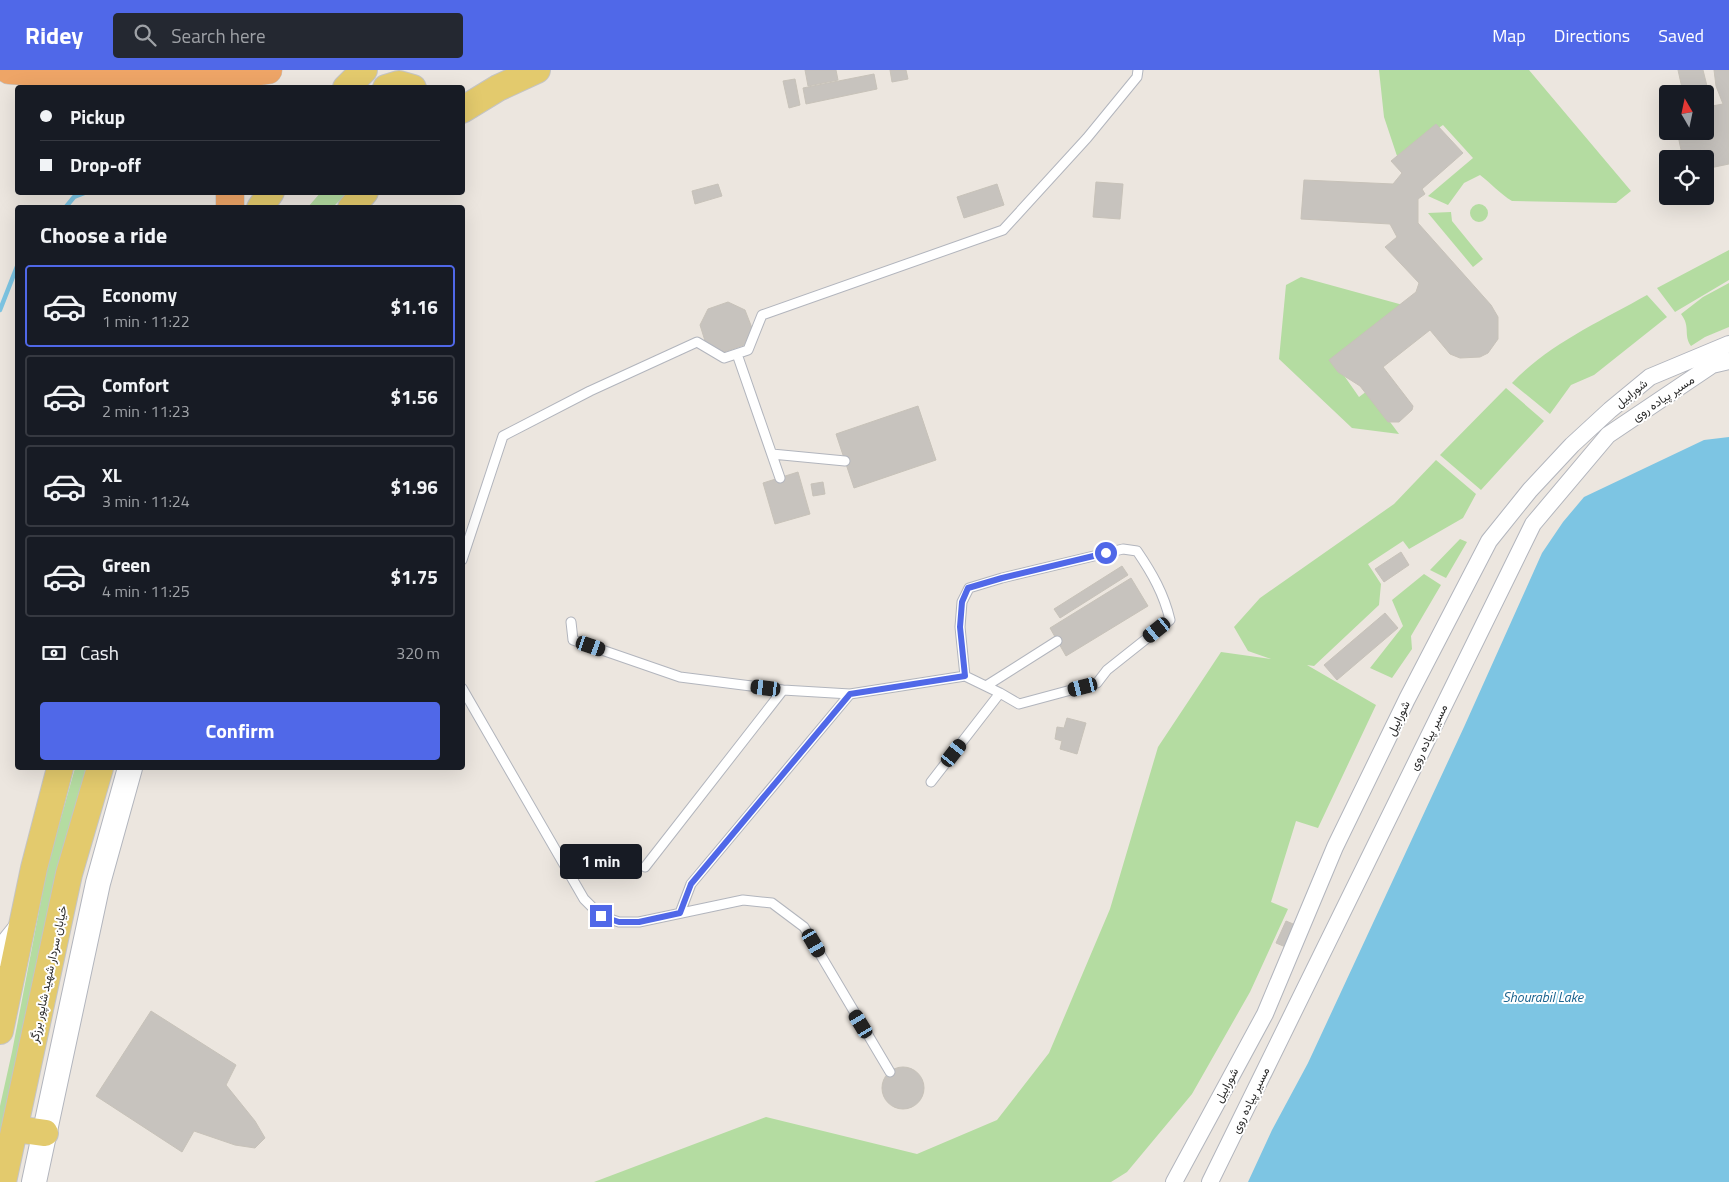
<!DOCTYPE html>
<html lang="en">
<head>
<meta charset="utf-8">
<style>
  :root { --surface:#171b24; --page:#242831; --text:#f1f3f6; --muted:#9ea1a6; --line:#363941; --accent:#5068e8 }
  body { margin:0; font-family:"Titillium Web",Vazirmatn,sans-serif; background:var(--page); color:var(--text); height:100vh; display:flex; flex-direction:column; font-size:19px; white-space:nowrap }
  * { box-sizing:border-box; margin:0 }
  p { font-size:16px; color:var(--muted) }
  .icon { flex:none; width:28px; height:28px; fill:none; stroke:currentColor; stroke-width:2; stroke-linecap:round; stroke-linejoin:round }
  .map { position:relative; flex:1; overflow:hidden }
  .panel { position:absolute; left:15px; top:135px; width:450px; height:565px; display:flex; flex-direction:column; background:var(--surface); border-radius:5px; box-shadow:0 5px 20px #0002 }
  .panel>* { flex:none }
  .top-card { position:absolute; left:15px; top:15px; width:450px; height:110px; border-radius:5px; box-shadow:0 5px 20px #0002; display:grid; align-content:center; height:110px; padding:0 25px; background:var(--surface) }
  .needle { width:32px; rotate:351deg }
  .tools { position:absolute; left:1659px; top:15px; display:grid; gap:10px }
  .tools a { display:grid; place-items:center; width:55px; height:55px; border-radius:5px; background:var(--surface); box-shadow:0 5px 20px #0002; font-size:25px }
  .end { position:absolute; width:22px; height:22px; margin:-11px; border:6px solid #5068e8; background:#fff; box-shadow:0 0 0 2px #fff }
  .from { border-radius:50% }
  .bubble { position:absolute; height:35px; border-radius:5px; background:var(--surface); box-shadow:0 5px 20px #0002; font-size:16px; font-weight:700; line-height:35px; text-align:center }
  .car { position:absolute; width:15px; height:30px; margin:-15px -8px; border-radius:6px; box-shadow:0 0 4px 1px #0007; background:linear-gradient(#222 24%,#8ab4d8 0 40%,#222 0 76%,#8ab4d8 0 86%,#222 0) }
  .top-card b { display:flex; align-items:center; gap:18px; height:48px; font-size:19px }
  .top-card b+b { border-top:1px solid var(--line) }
  .top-card i { width:12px; height:12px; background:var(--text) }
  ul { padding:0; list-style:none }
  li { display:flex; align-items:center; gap:15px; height:82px; margin:0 10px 8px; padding:0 15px; border:2px solid var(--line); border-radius:5px }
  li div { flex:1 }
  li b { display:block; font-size:19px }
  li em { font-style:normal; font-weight:700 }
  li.active { border-color:var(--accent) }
  li>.icon { width:45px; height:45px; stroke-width:1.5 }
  h2 { padding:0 25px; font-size:22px; line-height:60px }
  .pay { display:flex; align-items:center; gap:12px; height:55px; padding:0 25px; font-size:19px }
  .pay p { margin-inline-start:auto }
  .cta { display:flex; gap:10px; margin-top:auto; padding:10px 25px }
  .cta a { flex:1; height:58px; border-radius:5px; background:var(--accent); color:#fff; font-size:20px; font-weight:700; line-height:58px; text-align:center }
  header { display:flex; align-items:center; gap:30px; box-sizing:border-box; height:70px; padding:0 25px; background:var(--accent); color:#fff }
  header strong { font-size:24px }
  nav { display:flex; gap:28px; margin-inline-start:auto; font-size:18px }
  .search { width:350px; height:45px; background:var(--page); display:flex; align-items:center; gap:12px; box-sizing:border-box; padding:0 18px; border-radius:5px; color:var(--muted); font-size:19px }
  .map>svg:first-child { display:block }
  .green { fill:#b4dca1 }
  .water { fill:#7dc5e3 }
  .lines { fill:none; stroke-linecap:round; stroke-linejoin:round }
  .stream { stroke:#7dc5e3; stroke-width:4.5 }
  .building { fill:#c7c3be; stroke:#c7c2b9 }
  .lane-casing { stroke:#b2b5bd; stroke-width:11 }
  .street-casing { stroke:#b2b5bd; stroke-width:18 }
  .secondary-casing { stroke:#b2b5bd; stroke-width:26 }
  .primary-casing { stroke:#c4c4c4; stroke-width:28 }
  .highway-casing { stroke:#c4c4c4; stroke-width:29 }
  .lane { stroke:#fff; stroke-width:9 }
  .street { stroke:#fff; stroke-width:16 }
  .secondary { stroke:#fff; stroke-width:24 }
  .primary { stroke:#e3ca6d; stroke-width:26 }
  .highway { stroke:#eea567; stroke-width:28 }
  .route { stroke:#5068e8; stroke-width:6 }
  .labels { text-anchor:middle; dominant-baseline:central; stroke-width:4; stroke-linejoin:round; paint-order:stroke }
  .street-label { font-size:12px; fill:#2b2b2b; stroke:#fff }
  .water-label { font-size:14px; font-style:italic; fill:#1b648f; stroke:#fff }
</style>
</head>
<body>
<header>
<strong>Ridey</strong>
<div class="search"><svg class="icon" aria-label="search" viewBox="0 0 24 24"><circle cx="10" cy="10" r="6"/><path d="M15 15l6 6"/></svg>Search here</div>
<nav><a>Map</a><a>Directions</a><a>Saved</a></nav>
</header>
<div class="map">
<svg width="1729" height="1112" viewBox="0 0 1729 1112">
  <rect width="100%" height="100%" fill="#ece6df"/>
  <path class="green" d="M1379,0h150l102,121 -15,12 -104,-2c-12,-7 -21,-18 -32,-26l-16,8 -16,22 -20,-9 45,-38 -30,-33 -46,31 -13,-39z
    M321,122h26v1l-14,14h-25z
    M1470 143a9 9 0 1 1 18 0a9 9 0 1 1-18 0Z
    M1451,142l1,9 31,38 -10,8 -45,-54z
    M1729,180v30l-54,32 -18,-24z
    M1301,207l102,28 -67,59 23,33 8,-6 32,43 -47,-6 -73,-69 7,-74z
    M1729,213v44l-24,10 -14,9c-8,-11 0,-19 -10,-32l22,-17z
    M1647,225l20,22 -73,58 -23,10 -21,29 -38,-31c37,-39 89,-62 135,-88z
    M1506,318l38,33 -63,69 -41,-35z
    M1436,390l40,34 -13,24 -54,31 -6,-8 -35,23 13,20 -2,21 -65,61 -7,-1 69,40 -58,123 -22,-7 -25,81 17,7 -38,83 -58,102 -65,78 -16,10h-517l172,-65 151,37 80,-34 52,-67 61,-144 48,-162 63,-95 50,7 -23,-8 -14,-24 26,-29 134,-94z
    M1460,469l7,3 -21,36 -16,-8z
    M1424,504l17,11 -30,51 1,13 -20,29 -22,-10 33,-42 -11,-26z
    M75,698h12l-87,384v-46l12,-54 36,-188z"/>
  <path class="water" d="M1729,367v745h-481l24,-52 36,-67 156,-336 78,-174 21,-31 21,-25 120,-57z"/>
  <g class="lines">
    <path class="stream" d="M65,138l9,-11 13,-5
      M0,240l18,-46"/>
  </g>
  <path class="building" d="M805,0h31l2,10 -30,6z
    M890,0h16l2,9 -16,3z
    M1678,0h25l9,36 11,-2 -7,-18 -2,-16h15v94l-24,5v-10h-22l-6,-28h28v-37h-9l-2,-8 -12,2z
    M874,4l3,15 -71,15 -3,-16z
    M795,9l5,26 -11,3 -6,-27z
    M1436,54l27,29 -41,36 3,5 -7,5v24l73,82 7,12v22l-10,14 -8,4 -20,1 -10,-4 -20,-24 -47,37 30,39 -1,4 -13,12h-11l-28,-36 -22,-14 -9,-12 87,-68 3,-9 -34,-36 12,-10 -7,-13 -89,-5 3,-39 89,4 9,-11 -11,-12z
    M1096,112l27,2 -3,35 -27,-2z
    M718,114l4,12 -27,8 -3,-13z
    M997,114l7,21 -40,13 -7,-21z
    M728,232l17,8 7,18 -8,17 -20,7 -18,-8 -6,-19 8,-16z
    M918,336l18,54 -82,28 -18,-54z
    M798,402l12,42 -35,10 -12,-41z
    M823,412l2,12 -12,2 -2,-12z
    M1401,482l8,13 -25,17 -9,-13z
    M1122,496l6,9 -68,43 -6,-9z
    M1131,508l17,28 -82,50 -16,-28z
    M1385,543l13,15 -61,52 -13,-15z
    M1067,648l19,5 -9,31 -17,-5 2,-8 -7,-2 2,-12 7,1z
    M1286,851l12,5 -10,22 -12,-5z
    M151,941l85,54 -10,20 29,36 10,17 -10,10 -20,-3 -41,-14 -12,21 -86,-56z
    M882 1018a21 21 0 1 1 42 0a21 21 0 1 1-42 0Z"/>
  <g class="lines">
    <g class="lane-casing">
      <path id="lane" d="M737,284l43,124
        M772,384l73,7
        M462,490l41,-124 87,-45 107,-49 27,16 24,-8 14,-35 241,-85 84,-92 50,-61 1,-7
        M571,552l2,18 107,37 103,13 67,4 115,-18 35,17 -69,89
        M965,606l-5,-49 2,-25 7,-14 33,-10 121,-29 14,2c15,22 27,43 33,69l-63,50 -10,13 -78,21 -19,-11
        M986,616l71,-45
        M462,618l122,211 17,17 18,6h20l104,-22 29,3 32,24 86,145
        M645,797l138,-177
        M680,843l11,-29 159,-190"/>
    </g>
    <g class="street-casing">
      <path id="street" d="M1174,1112l91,-168 70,-167 72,-148 82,-158 41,-51 42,-45 38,-35 40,-33 79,-33
        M1210,1112l323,-658 75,-89 104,-70 17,-4"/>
    </g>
    <g class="secondary-casing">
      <path id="secondary" d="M0,884l20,-25
        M34,1112l64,-299 32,-115"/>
    </g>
    <g class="primary-casing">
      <path id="primary" d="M346,18l18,-18
        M386,18l13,-4 14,4
        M462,40l36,-22 39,-18
        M260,138l11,-16
        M351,138l14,-16
        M0,961l34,-163 26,-100
        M16,1059l29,4
        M3,1112l66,-308 31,-106"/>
    </g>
    <g class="highway-casing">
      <path id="highway" d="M9,0l107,7 94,1 58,-8
        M230,122v16"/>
    </g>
    <use href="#lane" class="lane"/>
    <use href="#street" class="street"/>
    <use href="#secondary" class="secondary"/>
    <use href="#primary" class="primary"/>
    <use href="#highway" class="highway"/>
  </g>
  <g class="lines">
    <path class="route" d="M601,846l18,6h20l41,-9 11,-29 159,-190 115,-18 -5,-49 2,-25 6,-14 34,-10 104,-25"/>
  </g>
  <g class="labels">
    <g class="street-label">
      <text transform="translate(1631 323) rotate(-39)">شورابیل</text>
      <text transform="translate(1663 328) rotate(-34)">مسیر پیاده روی</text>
      <text transform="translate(1398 648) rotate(-64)">شورابیل</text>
      <text transform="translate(1428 667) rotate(-64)">مسیر پیاده روی</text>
      <text transform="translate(48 904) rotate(-78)">خیابان سردار شهید شاپور برزگر</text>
      <text transform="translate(1226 1015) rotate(-62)">شورابیل</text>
      <text transform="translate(1250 1030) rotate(-64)">مسیر پیاده روی</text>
    </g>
    <g class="water-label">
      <text x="1543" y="926">Shourabil Lake</text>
    </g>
  </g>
</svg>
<div class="tools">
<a><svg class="needle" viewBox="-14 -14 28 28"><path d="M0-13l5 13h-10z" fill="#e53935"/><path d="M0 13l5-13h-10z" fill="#9ea1a6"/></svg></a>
<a><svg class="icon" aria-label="locate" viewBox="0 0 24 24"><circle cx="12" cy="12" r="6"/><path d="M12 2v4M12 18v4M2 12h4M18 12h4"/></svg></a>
</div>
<i class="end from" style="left:1106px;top:483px"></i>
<i class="end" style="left:601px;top:846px"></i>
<div class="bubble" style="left:560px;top:774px;width:82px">1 min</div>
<i class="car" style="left:1157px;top:560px;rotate:231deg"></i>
<i class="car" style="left:591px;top:576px;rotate:109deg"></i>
<i class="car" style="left:1083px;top:617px;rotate:256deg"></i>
<i class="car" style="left:766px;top:618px;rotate:277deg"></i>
<i class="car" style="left:954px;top:683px;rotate:38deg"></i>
<i class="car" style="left:814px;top:873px;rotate:150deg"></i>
<i class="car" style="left:861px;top:954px;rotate:329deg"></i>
<div class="top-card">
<b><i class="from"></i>Pickup</b>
<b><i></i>Drop-off</b>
</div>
<section class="panel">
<h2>Choose a ride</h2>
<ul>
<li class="active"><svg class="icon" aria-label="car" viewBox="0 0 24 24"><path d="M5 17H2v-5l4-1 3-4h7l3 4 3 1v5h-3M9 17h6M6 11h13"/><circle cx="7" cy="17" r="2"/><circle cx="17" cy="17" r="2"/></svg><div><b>Economy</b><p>1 min · 11:22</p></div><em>$1.16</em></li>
<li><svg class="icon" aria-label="car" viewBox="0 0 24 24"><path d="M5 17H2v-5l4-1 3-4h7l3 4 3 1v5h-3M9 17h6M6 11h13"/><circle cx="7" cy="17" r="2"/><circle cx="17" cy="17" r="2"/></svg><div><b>Comfort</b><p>2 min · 11:23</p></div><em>$1.56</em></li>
<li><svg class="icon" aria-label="car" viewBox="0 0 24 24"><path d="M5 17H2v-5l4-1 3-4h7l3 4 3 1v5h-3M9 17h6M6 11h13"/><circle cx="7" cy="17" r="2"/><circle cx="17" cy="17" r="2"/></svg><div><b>XL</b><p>3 min · 11:24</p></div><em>$1.96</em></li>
<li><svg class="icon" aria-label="car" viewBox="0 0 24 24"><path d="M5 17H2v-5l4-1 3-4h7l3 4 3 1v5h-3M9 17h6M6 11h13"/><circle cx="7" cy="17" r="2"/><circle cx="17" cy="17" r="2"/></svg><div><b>Green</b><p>4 min · 11:25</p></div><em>$1.75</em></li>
</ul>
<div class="pay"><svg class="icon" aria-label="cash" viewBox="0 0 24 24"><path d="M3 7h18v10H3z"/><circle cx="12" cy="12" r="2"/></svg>Cash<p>320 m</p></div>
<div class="cta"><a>Confirm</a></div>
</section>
</div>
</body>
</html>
